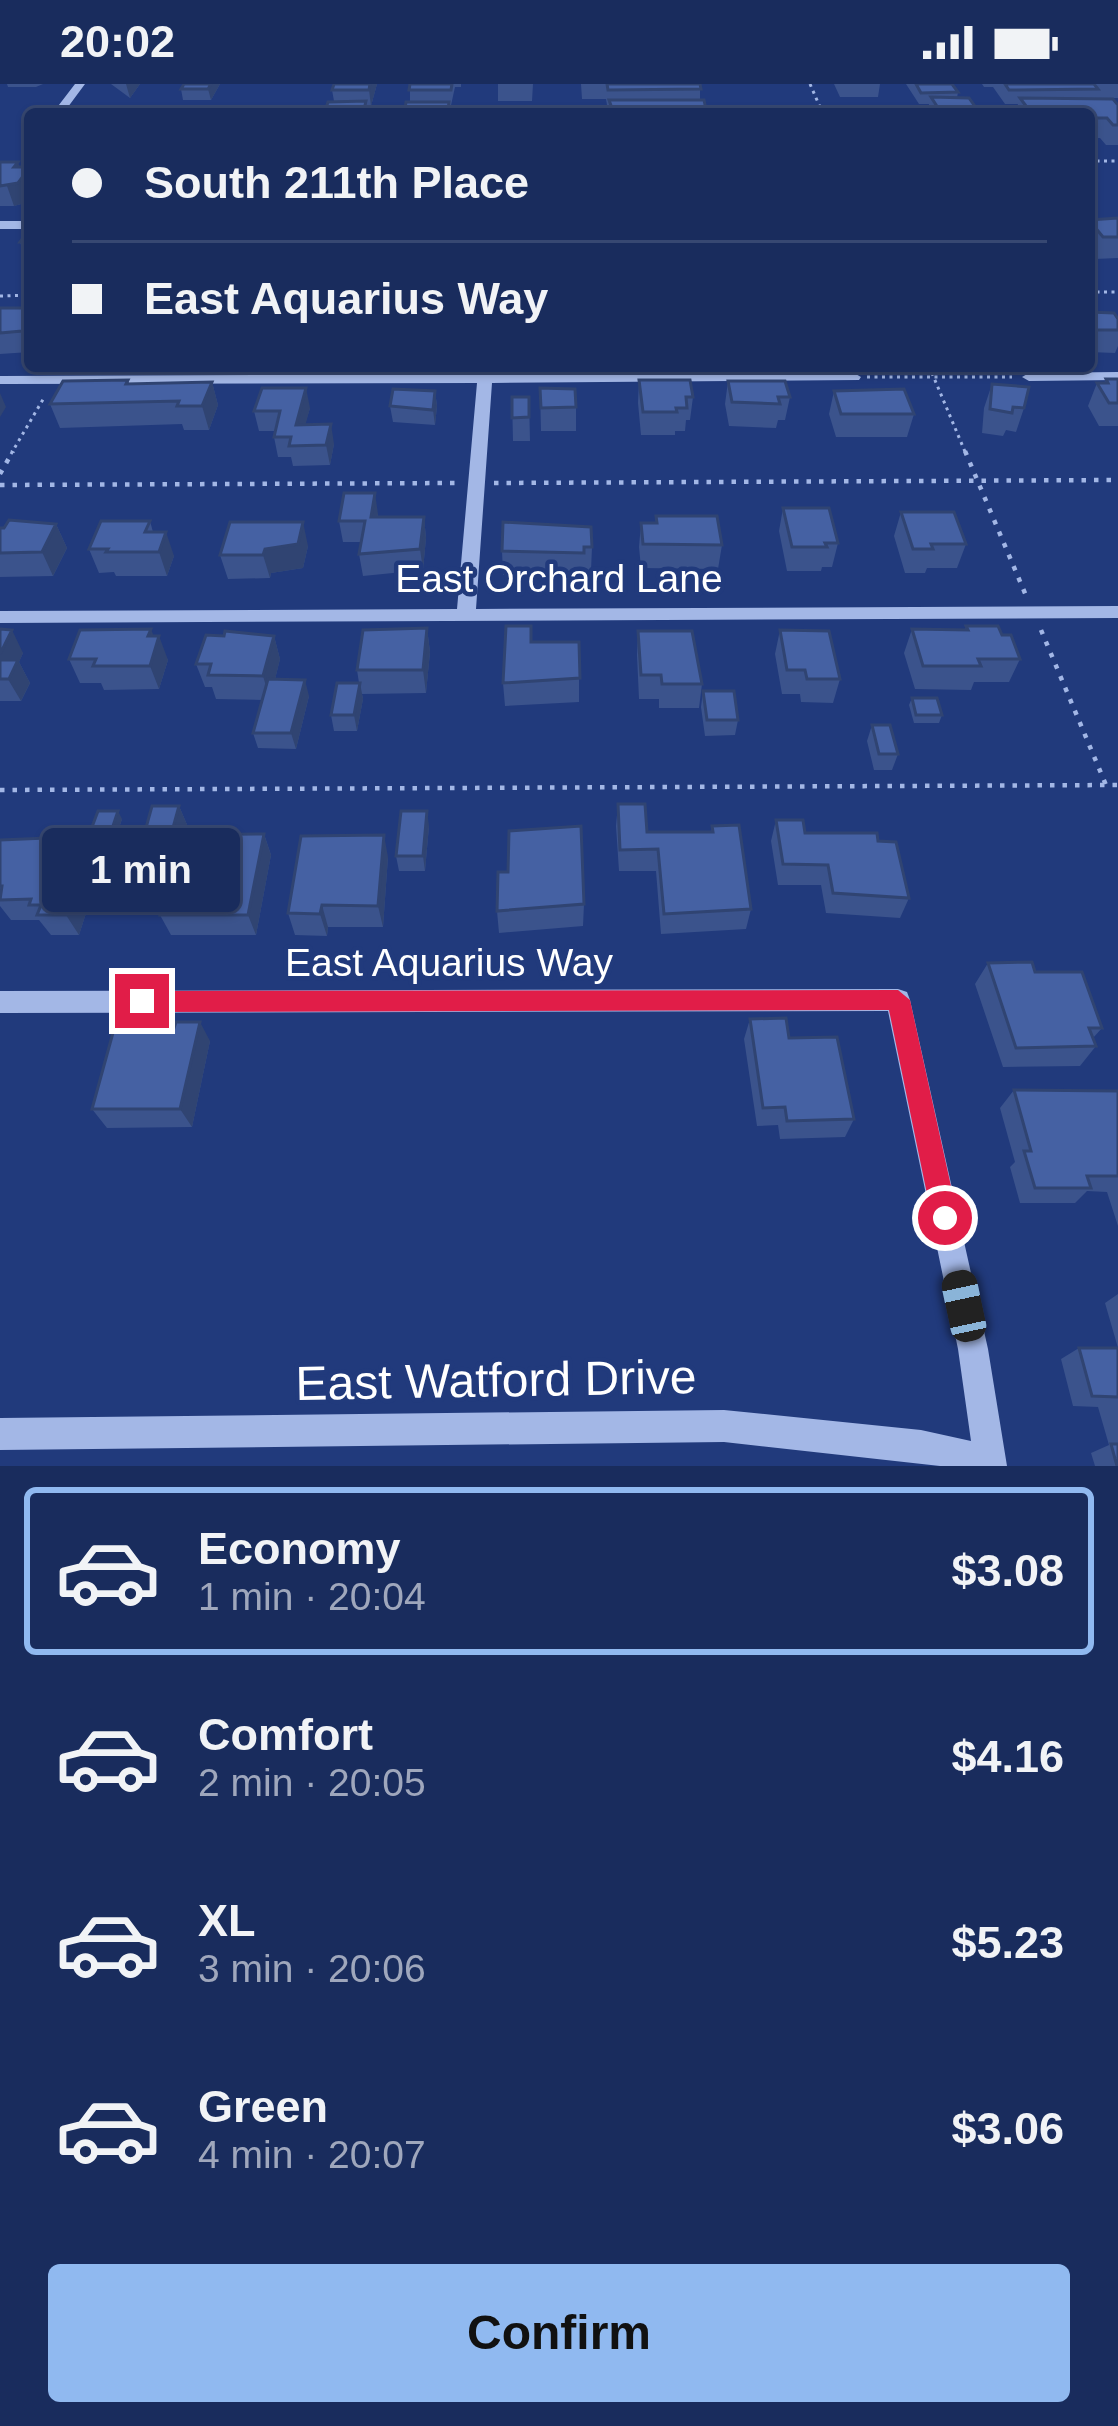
<!DOCTYPE html>
<html lang="en">
<head>
<meta charset="utf-8">
<style>
  :root { --surface:#192c5d; --page:#223463; --text:#f1f3f6; --muted:#9fa7bc; --line:#374872; --accent:#90b9f0 }
  body { margin:0; font-family:Arial,sans-serif; background:var(--page); color:var(--text); height:100vh; display:flex; flex-direction:column; font-size:45px; white-space:nowrap }
  * { box-sizing:border-box; margin:0 }
  p { font-size:39px; color:var(--muted) }
  .icon { flex:none; width:66px; height:66px; fill:none; stroke:currentColor; stroke-width:2; stroke-linecap:round; stroke-linejoin:round }
  .map { position:relative; height:1382px; overflow:hidden }
  .panel { display:flex; flex-direction:column; background:var(--surface); flex:1 }
  .panel>* { flex:none }
  .guide { position:absolute; left:24px; top:24px; width:1071px; height:264px; border-radius:12px; box-shadow:0 3px 9px #0004,0 0 0 3px var(--line); display:grid; align-content:center; height:264px; padding:0 48px; background:var(--surface) }
  .end { position:absolute; width:54px; height:54px; margin:-27px; border:15px solid #e11d48; background:#fff; box-shadow:0 0 0 6px #fff }
  .from { border-radius:50% }
  .bubble { position:absolute; height:84px; border-radius:12px; background:var(--surface); box-shadow:0 3px 9px #0004,0 0 0 3px var(--line); font-size:39px; font-weight:600; line-height:84px; text-align:center }
  .car { position:absolute; width:36px; height:72px; margin:-36px -18px; border-radius:15px; box-shadow:0 0 9px 3px #0007; background:linear-gradient(#222 24%,#8ab4d8 0 40%,#222 0 76%,#8ab4d8 0 86%,#222 0) }
  .guide b { display:flex; align-items:center; gap:42px; height:114px; font-size:45px }
  .guide b+b { border-top:3px solid var(--line) }
  .guide i { width:30px; height:30px; background:var(--text) }
  ul { padding:21px 0 0; list-style:none }
  li { display:flex; align-items:center; gap:36px; height:168px; margin:0 24px 18px; padding:0 24px; border:6px solid transparent; border-radius:12px }
  li div { flex:1 }
  li b { display:block; font-size:45px }
  li em { font-style:normal; font-weight:600 }
  li.current { border-color:var(--accent) }
  li>.icon { width:108px; height:108px; stroke-width:1.5 }
  .primary-button { display:flex; gap:24px; margin-top:auto; padding:24px 48px }
  .primary-button a { flex:1; height:138px; border-radius:12px; background:var(--accent); color:#111; font-size:48px; font-weight:600; line-height:138px; text-align:center }
  .status { display:flex; justify-content:space-between; align-items:center; height:84px; padding:0 60px; background:var(--surface); direction:ltr }
  .status svg { height:33px; fill:currentColor }
  .map>svg:first-child { display:block }
  .lines { fill:none; stroke-linecap:round; stroke-linejoin:round }
  .path-far1 { stroke:#a3b7e6; stroke-width:3; stroke-dasharray:3 4.5; stroke-linecap:butt }
  .path { stroke:#a3b7e6; stroke-width:4.5; stroke-dasharray:4.5 8; stroke-linecap:butt }
  .minor { fill:#a3b7e6; fill-rule:evenodd }
  .wall { fill:#3b538c }
  .shaded-wall { fill:#304472 }
  .building { fill:#4561a3; stroke:#304472; stroke-width:3 }
  .route { fill:#e11d48 }
  .labels { text-anchor:middle; dominant-baseline:central; stroke-width:9; stroke-linejoin:round; paint-order:stroke }
  .street-label { font-size:39px; fill:#fff; stroke:#213a7c }
  .near-street-label { font-size:48px; fill:#fff; stroke:#213a7c }
</style>
</head>
<body>
<div class="status"><b>20:02</b><svg viewBox="0 0 49 12"><path d="M0 12V9h3v3zM5 12V6h3v6zM10 12V3h3v9zM15 12V0h3v12zM26 1h20v11H26zM47 4h2v5h-2z"/></svg></div>
<div class="map">
<svg width="1118" height="1382" viewBox="0 0 1118 1382">
  <rect width="100%" height="100%" fill="#213a7c"/>
  <g class="lines">
    <path class="path-far1" d="M810,0l13,30
      M741,28h138
      M1089,77h29
      M1089,208h29
      M0,212l30,-1
      M929,282l37,88
      M867,293h145
      M11,370l34,-58"/>
    <path class="path" d="M965,367l62,147
      M0,390l13,-23
      M494,399l624,-3
      M0,401l458,-2
      M1041,546l65,155
      M0,706l1118,-5"/>
    <path class="minor" d="M75,0h10l-20,27 567,-2 5,3 -585,2z
      M1045,24l4,5 -158,-1 5,-3z
      M682,25h47l5,3 -56,2z
      M0,137h30v8h-30z
      M1118,288v8l-89,1 -7,-4 7,-4z
      M854,289l7,4 -2,3 -367,3 -16,226 642,-3v12l-1118,5v-12l457,-2 20,-226 -477,1v-8z
      M898,905l9,3 3,8 78,349 19,117h-67l-216,-24 -724,8v-32l724,-8 197,20 50,11 -13,-92 -70,-338 -888,2v-22z"/>
  </g>
  <path class="wall" d="M7,0h36l-7,3h-28z
    M111,0h29l-10,14z
    M184,0h36l-9,16h-28l-2,-11z
    M334,0h43l-6,22h-4l1,8h-5l-29,-13 -2,-11z
    M410,0h51v3h-6l-5,23 -40,-8z
    M498,0h35l-1,17h-34z
    M581,0h119v16l7,14h-98v-9h-2l-1,-6h-24z
    M834,0h46l-2,13h-38z
    M906,0h46l6,8 -1,6 22,14v2h-52l2,-10h-10z
    M982,0h136v14h-23l23,7v40h-12l-6,-7h-11v-24h-74l3,-10h-13l-12,-17h-9z
    M0,78l25,41 -11,3h-14z
    M1118,134v40l-23,1 -6,-7v-33z
    M30,144v36h-2l-8,-22z
    M0,224h30v44l-30,2z
    M1089,228l29,7v27l-3,7 -26,-1z
    M1106,295h12v47h-19l-11,-20 9,-23h7z
    M128,296l1,4 83,-2 6,23 -9,25h-25l-2,-6 -122,4 -10,-24z
    M639,296l54,17 -3,23h-4l-1,11h-10v4h-34l-3,-32z
    M728,297l62,16 -5,23h-7l-2,8 -47,-2 -4,-22z
    M992,300l32,24 -8,24 -10,-2 -3,6 -21,-3 2,-25z
    M540,304l36,19v24h-35z
    M435,307l2,15 -2,19 -42,-3 -3,-16z
    M834,307l80,23 -7,23h-71l-7,-23z
    M512,313h17l1,44h-17z
    M310,324l-5,16 29,20 -4,21 -37,1 -2,-9h-13l-4,-20 1,-6h-16l-5,-20z
    M783,424l55,35 -6,24h-10l-1,4h-34l-8,-40z
    M901,428l65,32 -9,24h-30l-2,5h-20l-11,-37z
    M378,430v3h46l2,21 -3,32 -60,6 -4,-22 2,-12h-18l-4,-21z
    M656,432l66,29 -4,24 -77,-1 -2,-21 2,-24h15z
    M150,437l3,11 21,24 -7,20h-51l-2,-4 -15,1 -10,-24z
    M56,440l11,24 -14,28 -53,1v-49z
    M308,462l-5,22 -32,5 -1,5 -42,1 -8,-24z
    M592,463l-1,24h-7l-1,6 -80,-2 -1,-24z
    M966,542l36,9 18,24 -11,23h-35l-3,8 -56,-1 -11,-36 8,-24 53,1z
    M427,544l3,24 -4,41 -64,1 1,5 -6,32h-23l-3,-16 28,-32 -2,-13z
    M0,545l23,24 -4,9 11,21 -9,18h-21z
    M780,546l60,49 -7,24 -32,-1 -1,-8h-18l-7,-40z
    M638,547l64,53 -3,24h-40v-9h-20l-2,-44z
    M153,552l15,24 -9,29 -55,1 -3,-7h-21l-11,-24z
    M274,552l6,23 -5,20 34,17 -13,53 -38,-1 -5,-15 9,-33 -46,-1 -4,-12h-7l-9,-23z
    M532,558h47v60l-74,4 -2,-23z
    M703,607l35,29 -3,15 -30,1 -4,-29z
    M912,614l30,17 -3,8h-25l-5,-18z
    M872,641l26,29 -6,16h-18l-7,-29z
    M618,720l29,28h64l1,-6 39,83 -5,20 -85,5 -5,-63h-37l-3,-45z
    M179,722l9,21 -2,8 78,-1 7,21 -15,80h-85l-11,-20 11,-41h-22l-10,-21z
    M122,735l-8,24 -18,-1 8,15 -25,78h-28l-12,-15h-28l-11,-14v-66l90,-4z
    M776,736l29,13 73,8 31,57 -9,20 -74,-5 -5,-28h-43l-7,-44z
    M429,742l-4,45h-26l-3,-15z
    M388,773l-5,70h-55l-1,9 -32,-1 -7,-22z
    M584,820l-1,22 -84,7 -2,-22z
    M988,879l47,9 67,56 -9,10 3,8 -16,20 -77,1 -28,-83z
    M750,935l39,19 65,81 -9,18 -65,2 -2,-14 -21,1 -13,-87z
    M210,957l-18,86 -85,1 -15,-19z
    M1014,1006l104,1v135l-11,-34 -20,-1 -12,12h-55l-10,-36 5,-5 -15,-54z
    M1118,1210v54l-13,-45z
    M1079,1264h39v118h-23l-4,-13 18,-8 -11,-38 -25,-1 -12,-47z"/>
  <path class="shaded-wall" d="M126,0h14l-10,14z
    M211,0h9l-9,16 -3,-11z
    M370,0h7l-6,22 -2,-16z
    M18,78l5,15 7,-10v29l-5,7 -11,3 -7,-20 7,-19z
    M30,232v36l-8,-21z
    M212,298l6,23 -9,25 -7,-24z
    M306,304l4,20 -10,37 -4,-20z
    M435,307l2,15 -2,19 -2,-15z
    M0,309l6,14 -6,10z
    M331,340l3,20 -4,21 -4,-20z
    M375,409l3,21 -3,24 -4,-21z
    M424,433l2,21 -3,32 -3,-21z
    M303,438l5,24 -5,22 -32,5 -1,5 -7,-23 2,-6z
    M56,440l11,24 -14,28 -11,-24z
    M166,448l8,24 -7,20 -8,-24z
    M427,544l3,24 -4,41 -3,-23z
    M151,545l6,16 2,-9 9,24 -9,29 -9,-23 -2,-30z
    M12,546l11,23 -4,9 11,21 -9,18 -21,-35v-12z
    M274,552l6,23 -10,41 -7,-24z
    M305,596l4,16 -13,53 -5,-16z
    M360,599l3,16 -6,32 -3,-16z
    M179,722l9,21 -7,29 -10,-21z
    M118,727l4,8 -8,24 -4,-8z
    M427,727l2,15 -4,45 -2,-15z
    M264,750l7,21 -15,80 -8,-20z
    M384,751l4,22 -5,70 -5,-21z
    M93,752l11,21 -25,78 -13,-20z
    M322,821l6,22 -1,9 -7,-22z
    M200,938l10,19 -18,86 -12,-18z"/>
  <path class="building" d="M184,0h27l-3,5h-27z
    M334,0h36l-1,6h-37z
    M410,0h42l-1,6h-42z
    M607,0h93l1,5 -93,1z
    M916,0h36l6,8 -37,1z
    M1005,0h89l4,5 -89,1z
    M931,13l38,1 10,14 -37,2z
    M1020,14l93,1 5,6v20h-5l-6,-7h-18v-4h-57z
    M609,16h95l3,14h-93z
    M366,17l-3,13h-39l4,-12z
    M406,18h43l-1,8 20,-1v5h-64z
    M0,78h18l-4,5h16l-12,16 -18,3z
    M1118,134v19h-15l-14,-17z
    M30,144v14h-10z
    M0,224h30v8l-8,15 -22,2z
    M1089,228l25,1 4,6v11h-29z
    M1106,295h12v24h-9l-12,-20h11z
    M128,296l-2,4 86,-2 -10,24h-25l2,-5 -129,3 13,-23z
    M639,296h51l3,17h-7l1,11h-11l1,4h-34z
    M728,297h57l5,16h-12l2,7 -48,-2z
    M992,300l37,3 -5,21 -11,-1 -1,6 -22,-4z
    M262,304h44l-10,37 35,-1 -5,21 -37,1 2,-9h-17l6,-26h-26z
    M540,304l35,1 1,18 -35,1z
    M393,305l42,2 -2,19 -43,-4z
    M904,305l10,25h-73l-7,-23z
    M512,313h17v20l-17,1z
    M344,409h31l-4,24h53l-4,32 -61,5 6,-33h-26z
    M783,424h46l9,35h-13l2,4h-35z
    M901,428h53l12,32h-35l2,5h-20z
    M656,432h61l5,29 -79,-1 -2,-21h16z
    M9,436l47,4 -14,28 -42,1v-25h4z
    M101,437h49l-5,11h21l-7,20h-53l2,-3h-19z
    M230,438h73l-5,22 -33,5 -2,6h-43z
    M503,438l88,5 1,20h-8v6l-82,-2z
    M506,542h25v16h48l1,36 -77,5z
    M966,542h32l4,9h9l9,24h-42l3,7h-58l-11,-37 56,1z
    M427,544l-4,42h-66l6,-40z
    M0,545l12,1 -12,24z
    M151,545l-3,7h11l-9,30h-57l3,-7h-27l11,-29z
    M780,546l49,1 11,48h-33l-2,-9h-18z
    M225,547l49,5 -11,40 -55,-1 3,-11h-15l10,-29 18,1z
    M638,547h54l10,53h-40l-1,-9h-20z
    M0,576h18l-9,19h-9z
    M268,595l37,1 -14,53h-38z
    M337,599h23l-6,32h-23z
    M703,607h31l4,29h-31z
    M912,614h25l5,17h-26z
    M872,641h18l8,29h-19z
    M618,720h27l2,28h66l-1,-6 27,-1 12,84 -87,5 -6,-65 -38,1z
    M152,722h27l-8,29 93,-1 -16,81h-88l17,-63 -38,1z
    M98,727h20l-8,24h-21z
    M401,727h26l-4,45h-27z
    M776,736h27l2,13h72l1,8 18,1 13,56 -76,-5 -5,-28 -45,-1z
    M581,742l3,78 -87,7 1,-39h10l1,-41z
    M384,751l-6,71 -56,-1 -2,9 -32,-1 13,-77z
    M93,752l-27,79h-29l4,-10h-12l2,-6 -31,1 2,-14h-2v-46z
    M1032,878l3,10h47l20,56h-13l7,18 -80,2 -28,-85z
    M786,934l3,20 48,-1 17,82 -67,2 -2,-14 -22,1 -13,-89z
    M176,938h24l-20,87h-88l22,-80 60,-1z
    M1014,1006l104,1v85h-31l4,12h-56l-11,-37h7z
    M1079,1264h39v50v-1l-26,-1z
    M1111,1360h7v22h-1z"/>
  <path class="route" d="M898,906l12,10 48,218 -3,10 -10,3 -9,-3 -4,-10 -43,-208 -747,2 -12,-11 12,-10z"/>
  <g class="labels">
    <g class="street-label">
      <text x="559" y="494">East Orchard Lane</text>
      <text x="449" y="878">East Aquarius Way</text>
    </g>
    <g class="near-street-label">
      <text transform="translate(496 1296) rotate(-1)">East Watford Drive</text>
    </g>
  </g>
</svg>
<i class="end from" style="left:945px;top:1134px"></i>
<i class="end" style="left:142px;top:917px"></i>
<div class="bubble" style="left:42px;top:744px;width:198px">1 min</div>
<i class="car" style="left:964px;top:1222px;rotate:348deg"></i>
<div class="guide">
<b><i class="from"></i>South 211th Place</b>
<b><i></i>East Aquarius Way</b>
</div>
</div>
<section class="panel">
<ul>
<li class="current"><svg class="icon" aria-label="car" viewBox="0 0 24 24"><path d="M5 17H2v-5l4-1 3-4h7l3 4 3 1v5h-3M9 17h6M6 11h13"/><circle cx="7" cy="17" r="2"/><circle cx="17" cy="17" r="2"/></svg><div><b>Economy</b><p>1 min · 20:04</p></div><em>$3.08</em></li>
<li><svg class="icon" aria-label="car" viewBox="0 0 24 24"><path d="M5 17H2v-5l4-1 3-4h7l3 4 3 1v5h-3M9 17h6M6 11h13"/><circle cx="7" cy="17" r="2"/><circle cx="17" cy="17" r="2"/></svg><div><b>Comfort</b><p>2 min · 20:05</p></div><em>$4.16</em></li>
<li><svg class="icon" aria-label="car" viewBox="0 0 24 24"><path d="M5 17H2v-5l4-1 3-4h7l3 4 3 1v5h-3M9 17h6M6 11h13"/><circle cx="7" cy="17" r="2"/><circle cx="17" cy="17" r="2"/></svg><div><b>XL</b><p>3 min · 20:06</p></div><em>$5.23</em></li>
<li><svg class="icon" aria-label="car" viewBox="0 0 24 24"><path d="M5 17H2v-5l4-1 3-4h7l3 4 3 1v5h-3M9 17h6M6 11h13"/><circle cx="7" cy="17" r="2"/><circle cx="17" cy="17" r="2"/></svg><div><b>Green</b><p>4 min · 20:07</p></div><em>$3.06</em></li>
</ul>
<div class="primary-button"><a>Confirm</a></div>
</section>
</body>
</html>
